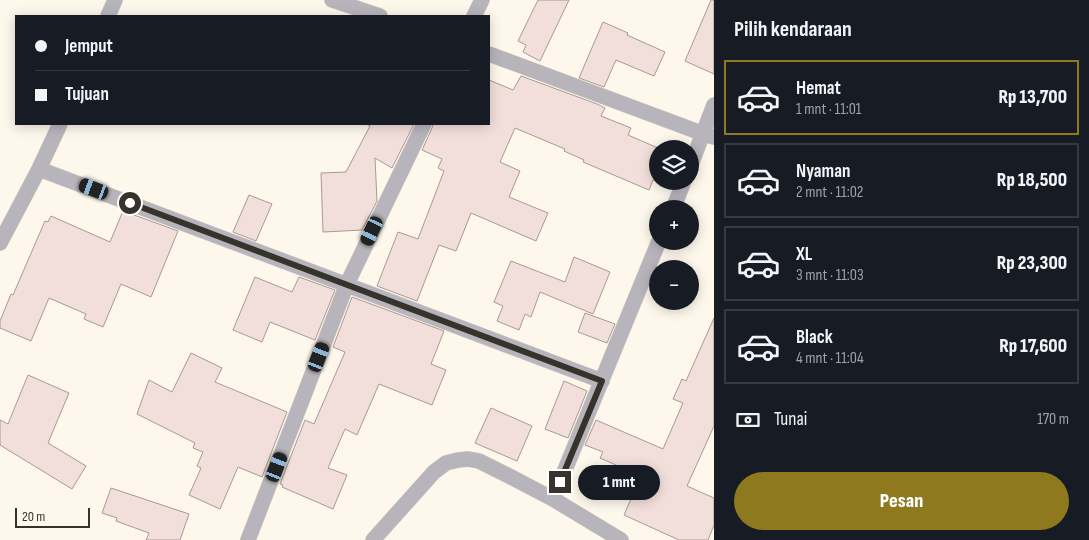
<!DOCTYPE html>
<html lang="id">
<head>
<meta charset="utf-8">
<style>
  :root { --surface:#171b24; --page:#242831; --text:#f1f3f6; --muted:#9ea1a6; --line:#363941; --accent:#8e791e }
  body { margin:0; font-family:"Sofia Sans Condensed",sans-serif; background:var(--page); color:var(--text); height:100vh; display:flex; flex-direction:column; font-size:19px; white-space:nowrap }
  * { box-sizing:border-box; margin:0 }
  p { font-size:16px; color:var(--muted) }
  .icon { flex:none; width:28px; height:28px; fill:none; stroke:currentColor; stroke-width:2; stroke-linecap:round; stroke-linejoin:round }
  .map { position:relative; flex:1; overflow:hidden }
  .details { display:flex; flex-direction:column; background:var(--surface); width:375px }
  .details>* { flex:none }
  .top-card { position:absolute; left:15px; top:15px; width:475px; height:110px; border-radius:0px; box-shadow:0 2px 12px #0003; display:grid; align-content:center; height:110px; padding:0 20px; background:var(--surface) }
  .buttons { position:absolute; left:649px; top:140px; display:grid; gap:10px }
  .buttons a { display:grid; place-items:center; width:50px; height:50px; border-radius:50%; background:var(--surface); box-shadow:0 2px 12px #0003; font-size:25px }
  .scale { position:absolute; left:15px; bottom:12px; width:75px; box-sizing:border-box; padding-left:5px; border:2px solid #36332d; border-top:0; font-size:14px; line-height:18px; white-space:nowrap; color:#36332d; -webkit-text-stroke:4px #fef7eb; paint-order:stroke }
  .end { position:absolute; width:22px; height:22px; margin:-11px; border:6px solid #36332d; background:#fff; box-shadow:0 0 0 2px #fff }
  .from { border-radius:50% }
  .bubble { position:absolute; height:35px; border-radius:18px; background:var(--surface); box-shadow:0 2px 12px #0003; font-size:16px; font-weight:800; line-height:35px; text-align:center }
  .car { position:absolute; width:15px; height:30px; margin:-15px -8px; border-radius:6px; box-shadow:0 0 4px 1px #0007; background:linear-gradient(#222 24%,#8ab4d8 0 40%,#222 0 76%,#8ab4d8 0 86%,#222 0) }
  .top-card b { display:flex; align-items:center; gap:18px; height:48px; font-size:19px }
  .top-card b+b { border-top:1px solid var(--line) }
  .top-card i { width:12px; height:12px; background:var(--text) }
  ul { padding:0; list-style:none }
  li { display:flex; align-items:center; gap:15px; height:75px; margin:0 10px 8px; padding:0 10px; border:2px solid var(--line); border-radius:0px }
  li div { flex:1 }
  li b { display:block; font-size:19px }
  li em { font-style:normal; font-weight:800 }
  li.selected { border-color:var(--accent) }
  li>.icon { width:45px; height:45px; stroke-width:1.5 }
  h2 { padding:0 20px; font-size:22px; line-height:60px }
  .pay { display:flex; align-items:center; gap:12px; height:55px; padding:0 20px; font-size:19px }
  .pay p { margin-inline-start:auto }
  .button { display:flex; gap:10px; margin-top:auto; padding:10px 20px }
  .button a { flex:1; height:58px; border-radius:30px; background:var(--accent); color:#fff; font-size:20px; font-weight:800; line-height:58px; text-align:center }
  main { display:flex; flex:1; min-height:0 }
  .map>svg:first-child { display:block }
  .building { fill:#f2dfdb; stroke:#aa9894 }
  .lines { fill:none; stroke-linecap:round; stroke-linejoin:round }
  .street-casing { stroke:#dad4c9; stroke-width:16 }
  .street { stroke:#b7b4bb; stroke-width:15 }
  .route { stroke:#36332d; stroke-width:6 }
</style>
</head>
<body>
<main>
<div class="map">
<svg width="714" height="540" viewBox="0 0 714 540">
  <rect width="100%" height="100%" fill="#fef7eb"/>
  <path class="building" d="M538,0h31l-29,61 -17,-9 3,-7 -8,-4z
    M711,0h3v74l-29,-13z
    M603,22l25,11 -1,2 38,17 -11,24 -38,-16 -12,27 -25,-9z
    M521,76l76,28 8,4 -4,8 30,12 -3,7 30,13v34l-5,-2 -4,10 -66,-28 1,-2 -20,-9 1,-2 -50,-21 -15,34 20,9 -11,26 39,16 -12,28 -65,-28 -15,38 -17,-6 -22,56 -40,-15 21,-54 20,7 26,-68 -6,-3 4,-9 -20,-9 10,-22 1,-4h56v-44l24,10z
    M366,124h48l-22,44 -17,-10 2,43 -15,29 -39,2 -2,-59 25,-1 24,-46z
    M249,195l23,9 -16,37 -23,-9z
    M123,211l55,20 -27,66 -30,-13 -18,43 -19,-8 2,-5 -37,-16 -18,43 -31,-13v-7l11,-27 2,1 32,-74 3,1 3,-6 59,26z
    M574,257l36,15 -17,42 -53,-22 -9,25 -6,-3 -6,16 -22,-9 6,-15 -9,-4 17,-41 54,21z
    M255,277l37,15 7,-15 36,13 -20,50 -45,-18 -8,20 -29,-12z
    M352,297l92,34 -13,33 15,6 -14,35 -53,-21 -22,51 -12,-6 -17,39 19,7 -14,34 -51,-22 1,-2 -3,-1 25,-64 9,4 31,-72 -12,-5z
    M585,313l30,11 -8,19 -29,-11z
    M714,318v108l-27,60 27,12v27l-6,15h-29l-55,-25 17,-39 -41,-18 3,-6 -18,-7 11,-25 67,29 20,-46 -10,-4 9,-20 4,2z
    M191,353l31,15 -7,14 72,30 -25,65 -24,-10 -18,42 -31,-14 12,-27 -4,-2 6,-14 -10,-4 2,-5 -58,-29 12,-34 23,12z
    M28,375l41,18 -21,50 38,23 -14,23 -72,-44v-25l8,4z
    M564,381l23,10 -19,47 -23,-9z
    M491,408l41,18 -15,35 -42,-18z
    M111,488l78,26 -9,26h-34l3,-7 -33,-12 1,-3 -15,-5z"/>
  <g class="lines">
    <g class="street-casing">
      <path id="street" d="M332,0l48,16
        M108,16l7,-16
        M474,16l8,-16
        M489,54l215,80 10,3
        M690,167l24,-62
        M39,169l563,212
        M673,209l11,-28
        M0,243l39,-74 21,-45
        M553,499l106,-258
        M248,540l99,-256 77,-160
        M373,540l61,-68 12,-9 12,-3 10,-1 11,2 32,16 42,22 68,41"/>
    </g>
    <use href="#street" class="street"/>
  </g>
  <g class="lines">
    <path class="route" d="M130,203l472,178 -42,101"/>
  </g>
</svg>
<div class="buttons">
<a><svg class="icon" aria-label="layers" viewBox="0 0 24 24"><path d="M12 4l9 5-9 5-9-5zM3 14l9 5 9-5"/></svg></a>
<a>+</a>
<a>−</a>
</div>
<div class="scale">20 m</div>
<i class="end from" style="left:130px;top:203px"></i>
<i class="end" style="left:560px;top:482px"></i>
<div class="bubble" style="left:578px;top:465px;width:82px">1 mnt</div>
<i class="car" style="left:94px;top:189px;rotate:291deg"></i>
<i class="car" style="left:372px;top:231px;rotate:205deg"></i>
<i class="car" style="left:319px;top:357px;rotate:21deg"></i>
<i class="car" style="left:277px;top:467px;rotate:21deg"></i>
<div class="top-card">
<b><i class="from"></i>Jemput</b>
<b><i></i>Tujuan</b>
</div>
</div>
<section class="details">
<h2>Pilih kendaraan</h2>
<ul>
<li class="selected"><svg class="icon" aria-label="car" viewBox="0 0 24 24"><path d="M5 17H2v-5l4-1 3-4h7l3 4 3 1v5h-3M9 17h6M6 11h13"/><circle cx="7" cy="17" r="2"/><circle cx="17" cy="17" r="2"/></svg><div><b>Hemat</b><p>1 mnt · 11:01</p></div><em>Rp 13,700</em></li>
<li><svg class="icon" aria-label="car" viewBox="0 0 24 24"><path d="M5 17H2v-5l4-1 3-4h7l3 4 3 1v5h-3M9 17h6M6 11h13"/><circle cx="7" cy="17" r="2"/><circle cx="17" cy="17" r="2"/></svg><div><b>Nyaman</b><p>2 mnt · 11:02</p></div><em>Rp 18,500</em></li>
<li><svg class="icon" aria-label="car" viewBox="0 0 24 24"><path d="M5 17H2v-5l4-1 3-4h7l3 4 3 1v5h-3M9 17h6M6 11h13"/><circle cx="7" cy="17" r="2"/><circle cx="17" cy="17" r="2"/></svg><div><b>XL</b><p>3 mnt · 11:03</p></div><em>Rp 23,300</em></li>
<li><svg class="icon" aria-label="car" viewBox="0 0 24 24"><path d="M5 17H2v-5l4-1 3-4h7l3 4 3 1v5h-3M9 17h6M6 11h13"/><circle cx="7" cy="17" r="2"/><circle cx="17" cy="17" r="2"/></svg><div><b>Black</b><p>4 mnt · 11:04</p></div><em>Rp 17,600</em></li>
</ul>
<div class="pay"><svg class="icon" aria-label="cash" viewBox="0 0 24 24"><path d="M3 7h18v10H3z"/><circle cx="12" cy="12" r="2"/></svg>Tunai<p>170 m</p></div>
<div class="button"><a>Pesan</a></div>
</section>
</main>
</body>
</html>
